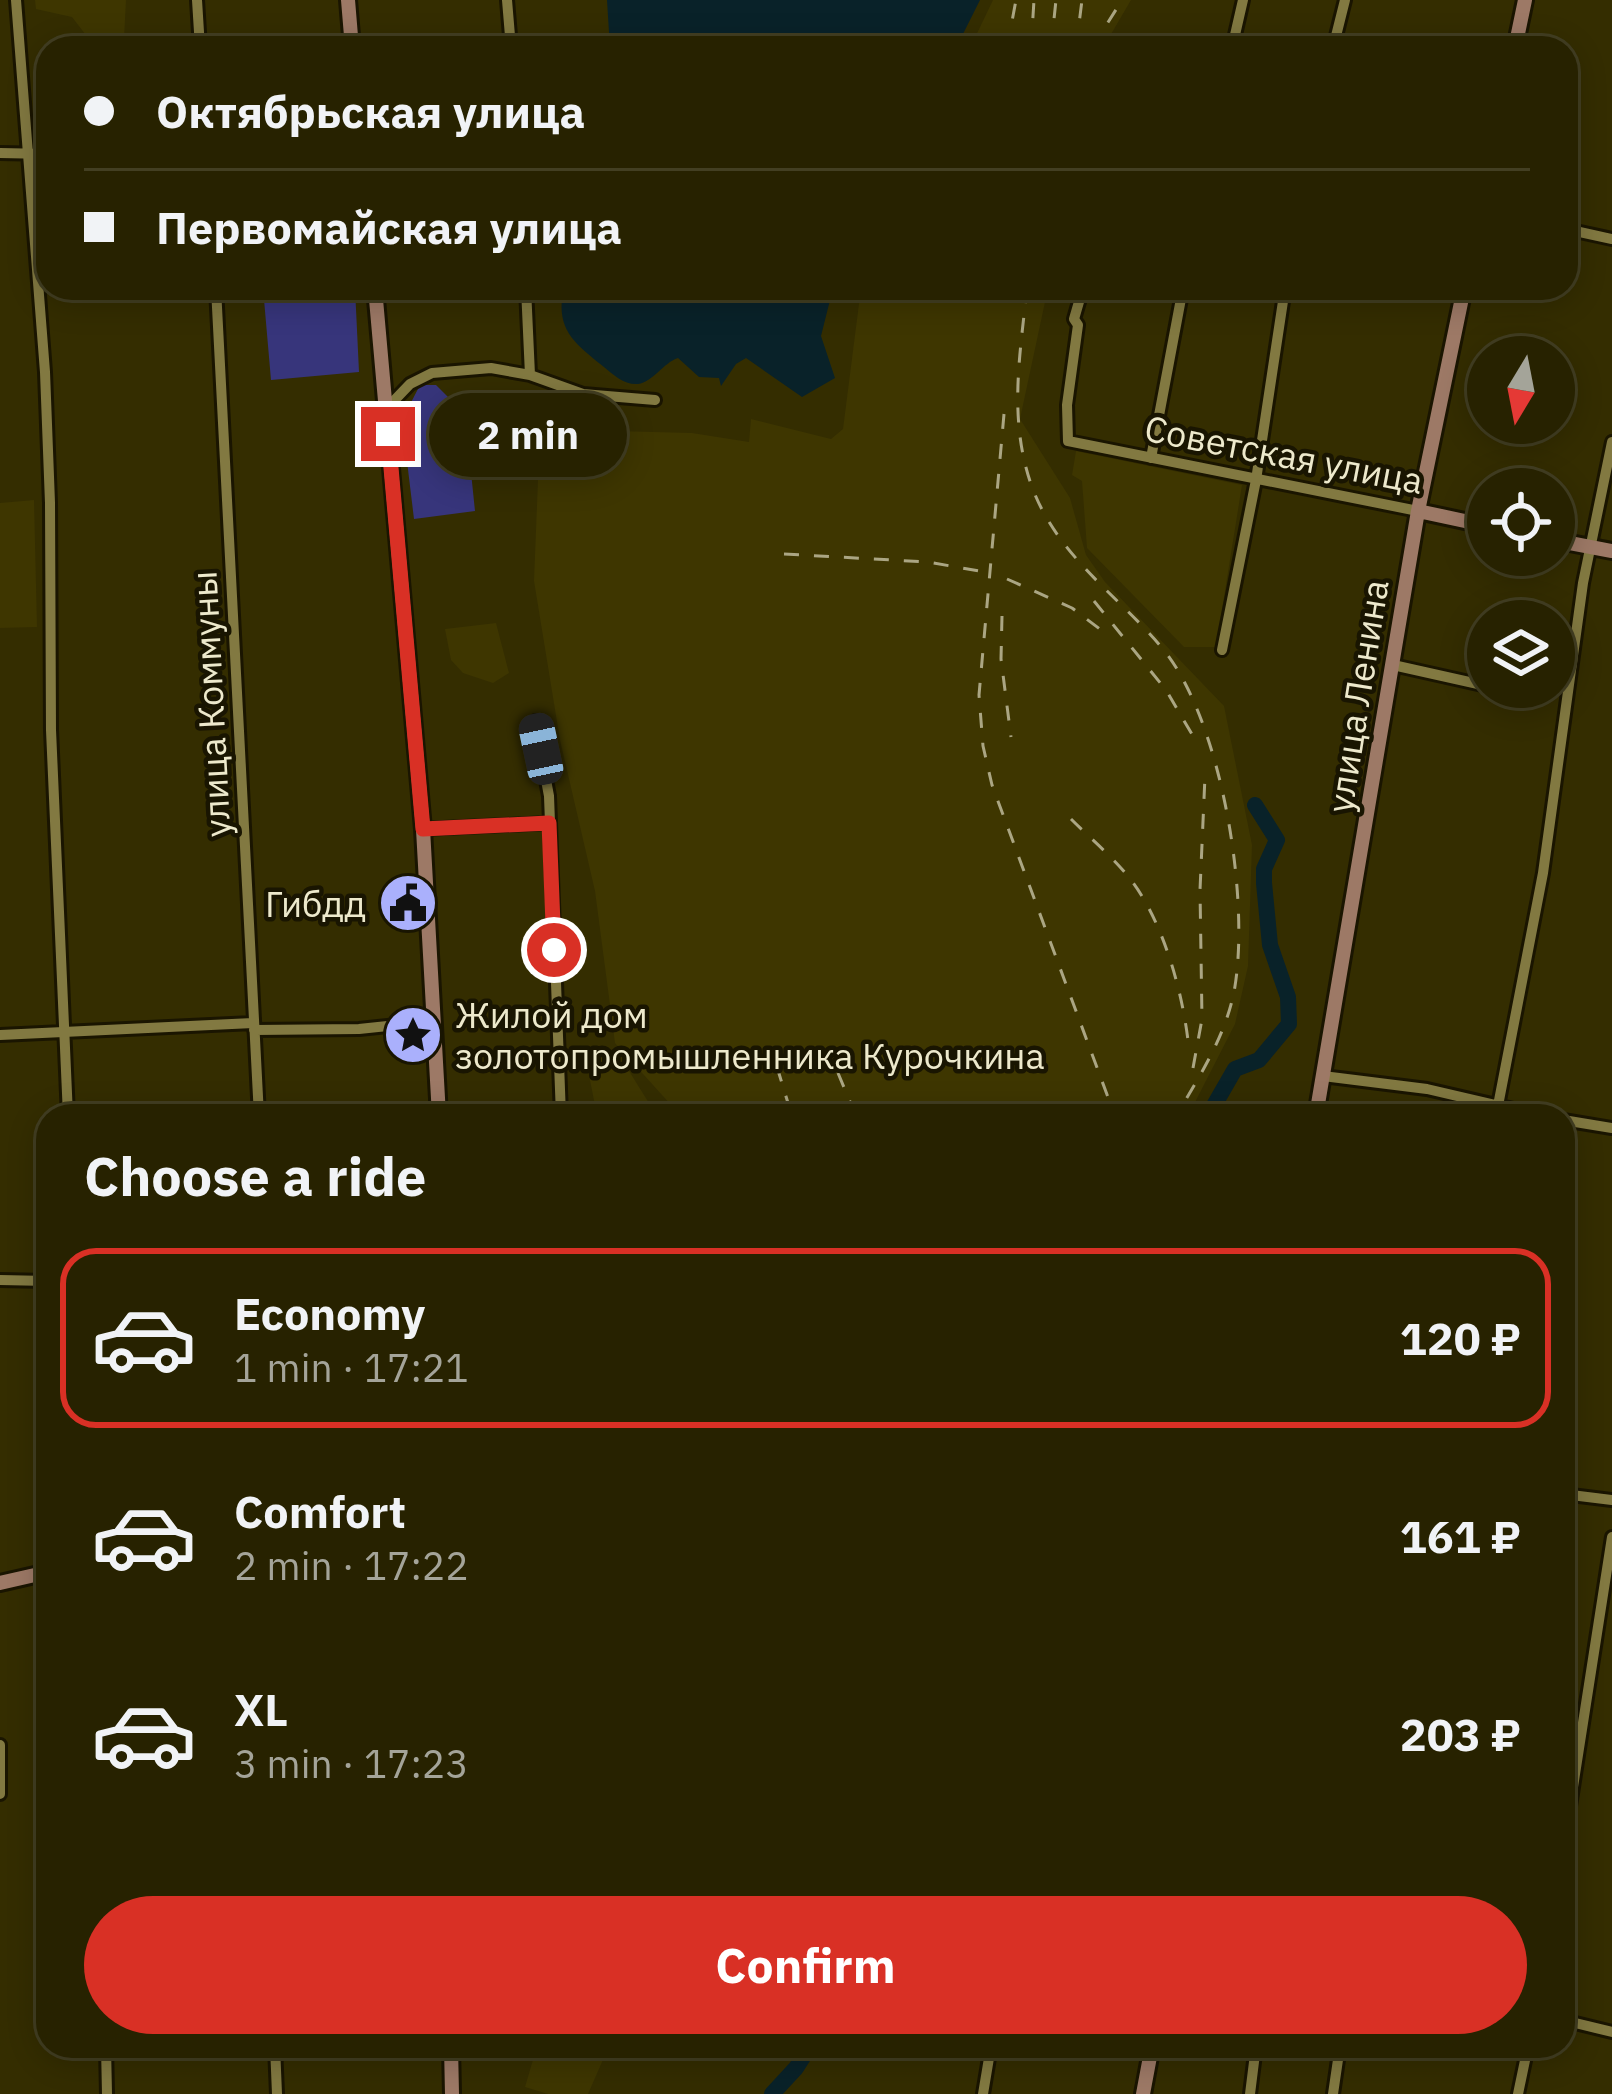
<!DOCTYPE html>
<html lang="en">
<head>
<meta charset="utf-8">
<style>
  :root { --surface:#272200; --page:#332f0f; --text:#f1f3f6; --muted:#a4a499; --line:#433f22; --accent:#d93025 }
  body { margin:0; font-family:"IBM Plex Sans",sans-serif; background:var(--page); color:var(--text); height:100vh; display:flex; flex-direction:column; font-size:45px; white-space:nowrap }
  * { box-sizing:border-box; margin:0 }
  p { font-size:39px; color:var(--muted) }
  .icon { flex:none; width:66px; height:66px; fill:none; stroke:currentColor; stroke-width:2; stroke-linecap:round; stroke-linejoin:round }
  .map { position:relative; flex:1; overflow:hidden }
  .details { position:absolute; left:36px; top:1104px; width:1539px; height:954px; display:flex; flex-direction:column; background:var(--surface); border-radius:36px; box-shadow:0 6px 30px #0003,0 0 0 3px var(--line) }
  .details>* { flex:none }
  .hud { position:absolute; left:36px; top:36px; width:1542px; height:264px; border-radius:36px; box-shadow:0 6px 30px #0003,0 0 0 3px var(--line); display:grid; align-content:center; height:264px; padding:0 48px; background:var(--surface) }
  .needle { width:78px; rotate:190deg }
  .fabs { position:absolute; left:1467px; top:336px; display:grid; gap:24px }
  .fabs a { display:grid; place-items:center; width:108px; height:108px; border-radius:50%; background:var(--surface); box-shadow:0 6px 30px #0003,0 0 0 3px var(--line); font-size:60px }
  .end { position:absolute; width:54px; height:54px; margin:-27px; border:15px solid #d93025; background:#fff; box-shadow:0 0 0 6px #fff }
  .from { border-radius:50% }
  .bubble { position:absolute; height:84px; border-radius:42px; background:var(--surface); box-shadow:0 6px 30px #0003,0 0 0 3px var(--line); font-size:39px; font-weight:700; line-height:84px; text-align:center }
  .car { position:absolute; width:36px; height:72px; margin:-36px -18px; border-radius:15px; box-shadow:0 0 9px 3px #0007; background:linear-gradient(#222 24%,#8ab4d8 0 40%,#222 0 76%,#8ab4d8 0 86%,#222 0) }
  .hud b { display:flex; align-items:center; gap:42px; height:114px; font-size:45px }
  .hud b+b { border-top:3px solid var(--line) }
  .hud i { width:30px; height:30px; background:var(--text) }
  ul { padding:0; list-style:none }
  li { display:flex; align-items:center; gap:36px; height:180px; margin:0 24px 18px; padding:0 24px; border:6px solid transparent; border-radius:36px }
  li div { flex:1 }
  li b { display:block; font-size:45px }
  li em { font-style:normal; font-weight:700 }
  li.selected { border-color:var(--accent) }
  li>.icon { width:108px; height:108px; stroke-width:1.5 }
  h2 { padding:0 48px; font-size:54px; line-height:144px }
  .action { display:flex; gap:24px; margin-top:auto; padding:24px 48px }
  .action a { flex:1; height:138px; border-radius:72px; background:var(--accent); color:#fff; font-size:48px; font-weight:700; line-height:138px; text-align:center }
  .map>svg:first-child { display:block }
  .built { fill:#3e3600 }
  .green { fill:#37357b }
  .water { fill:#092229 }
  .lines { fill:none; stroke-linecap:round; stroke-linejoin:round }
  .river { stroke:#092229; stroke-width:16 }
  .street-casing { stroke:#1a1500; stroke-width:16 }
  .secondary-casing { stroke:#1a1500; stroke-width:20 }
  .street { stroke:#827941; stroke-width:10 }
  .secondary { stroke:#9d7966; stroke-width:14 }
  .rail { stroke:#aba683; stroke-width:3; stroke-dasharray:15 15; stroke-linecap:butt }
  .route { stroke:#d93025; stroke-width:15 }
  .labels { text-anchor:middle; dominant-baseline:central; stroke-width:9; stroke-linejoin:round; paint-order:stroke }
  .street-label { font-size:36px; fill:#ede9cc; stroke:#191501 }
  .poi-label { font-size:36px; fill:#ede9cc; stroke:#191501; text-anchor:end }
</style>
</head>
<body>
<div class="map">
<svg width="1612" height="2094" viewBox="0 0 1612 2094">
  <rect width="100%" height="100%" fill="#342d00"/>
  <path class="built" d="M35,0h91l-2,39 -32,4 -20,-26 -36,-8z
    M993,0h138l-28,48h-133z
    M861,288h187l-28,131 50,79 16,57 19,27 119,124 28,139 -4,121 -13,58 -47,92h-507l-66,-73 -20,-152 -35,-151 -26,-159 6,-152 152,4 57,9 2,-23 80,20 12,-10z
    M1076,451l166,34 -26,162h-32l-97,-99 -5,-67 -10,-6z
    M34,500l3,127 -37,1v-125z
    M496,623l13,50 -16,10 -30,-10 -12,-13 -6,-31z
    M584,1049l45,22 28,45h-60z
    M537,2046h72l-21,48h-40l-23,-7z"/>
  <path class="green" d="M263,288h92l4,84 -88,8z
    M420,385h16l29,29 10,97 -61,8 -12,-99z"/>
  <path class="water" d="M607,0h373l-24,48h-346z
    M564,288h269l-12,48 14,42 -33,19 -56,-39 -10,6 -15,22 -2,-8 -20,-1 -21,-19c-15,5 -25,24 -40,26 -14,1 -24,-9 -34,-17 -28,-23 -50,-37 -40,-79z"/>
  <g class="lines">
    <path class="river" d="M1208,1116l27,-47 24,-9 30,-36 -1,-27 -18,-52 -6,-62v-14l13,-29 -22,-35
      M772,2094l24,-26 14,-22"/>
    <g class="street-casing">
      <path id="street" d="M16,0l29,372 5,131 1,227 17,386
        M197,0l3,48
        M507,0l4,48
        M1232,48l11,-48
        M1333,48l12,-48
        M0,153l48,1
        M1566,229l46,10
        M216,288l43,828
        M526,288l4,87
        M1083,288l-9,31 4,6 -11,80 1,36 350,70
        M386,409l24,-25 22,-11 59,-5 39,7 53,19 72,6
        M1151,458l32,-170
        M1222,650l34,-170 29,-192
        M1393,665l94,21
        M535,721l14,75 12,320
        M423,829l126,-6
        M254,1030l105,-1 76,-8
        M0,1035l253,-12
        M1323,1076l104,13 116,27
        M1496,1116l47,-243 40,-290 29,-141
        M1563,1120l49,8
        M0,1280l48,1
        M1563,1494l49,6
        M0,1745v49
        M1563,1851l49,-314
        M1563,2020l49,12
        M106,2046l1,48
        M275,2046l2,48
        M983,2094l8,-48
        M1250,2094l6,-48
        M1333,2094l7,-48
        M1518,2094l10,-48"/>
    </g>
    <g class="secondary-casing">
      <path id="secondary" d="M348,0l4,48
        M1515,48l10,-48
        M375,288l48,541 16,287
        M1418,511l70,15
        M1554,540l58,11
        M1316,1116l102,-605 46,-223
        M0,1583l48,-11
        M451,2046l1,48
        M1143,2094l9,-48"/>
    </g>
    <use href="#street" class="street"/>
    <use href="#secondary" class="secondary"/>
    <path class="rail" d="M1007,48l9,-48
      M1031,48l3,-48
      M1051,48l5,-48
      M1076,48l6,-48
      M1092,48l30,-48
      M1027,288c-7,68 -19,132 5,199 26,70 86,108 131,162 59,72 88,252 71,343 -9,45 -35,85 -58,124
      M1004,414l-25,281 4,51 9,39 123,331
      M784,554l144,8 51,9
      M1007,579l65,29 37,28
      M1094,601l72,89 27,46
      M1002,616l-1,43 10,78
      M1071,819c20,20 43,39 60,61 33,43 53,116 58,170
      M777,1067l15,49
      M1193,1068l9,-49 -2,-129 5,-114
      M838,1073l18,43"/>
  </g>
  <g class="lines">
    <path class="route" d="M388,434l35,395 126,-6 5,127"/>
  </g>
  <defs>
    <g id="civic-disc" transform="scale(3)"><circle r="9.5" fill="#aab0fc" stroke="#191501"/><path d="M-.6-6.5H3V-4.5H.6V-3L4-1V1h2V6H-6V1h2V-1L-.6-3ZM-1.2 2.5V6h2.4V2.5Z" fill="#111"/></g>
    <g id="sight-disc" transform="scale(3)"><circle r="9.5" fill="#aab0fc" stroke="#191501"/><path d="M0-6L1.8-2.2L6-1.7L2.9 1.2L3.7 5.4L0 3.3L-3.7 5.4L-2.9 1.2L-6-1.7L-1.8-2.2Z" fill="#111"/></g>
  </defs>
  <g fill-rule="evenodd">
    <use href="#civic-disc" x="408" y="903"/>
    <use href="#sight-disc" x="413" y="1035"/>
  </g>
  <g class="labels">
    <g class="street-label">
      <text transform="translate(1284 454) rotate(11)">Советская улица</text>
      <text transform="translate(1357 696) rotate(-81)">улица Ленина</text>
      <text transform="translate(210 704) rotate(-93)">улица Коммуны</text>
    </g>
    <g class="poi-label">
      <text x="366" y="903">Гибдд</text>
      <text x="455" y="1014" text-anchor="start">Жилой дом<tspan x="455" dy="41">золотопромышленника Курочкина</tspan></text>
    </g>
  </g>
</svg>
<div class="fabs">
<a><svg class="needle" viewBox="-14 -14 28 28"><path d="M0-13l5 13h-10z" fill="#e53935"/><path d="M0 13l5-13h-10z" fill="#a4a499"/></svg></a>
<a><svg class="icon" aria-label="locate" viewBox="0 0 24 24"><circle cx="12" cy="12" r="6"/><path d="M12 2v4M12 18v4M2 12h4M18 12h4"/></svg></a>
<a><svg class="icon" aria-label="layers" viewBox="0 0 24 24"><path d="M12 4l9 5-9 5-9-5zM3 14l9 5 9-5"/></svg></a>
</div>
<i class="end from" style="left:554px;top:950px"></i>
<i class="end" style="left:388px;top:434px"></i>
<div class="bubble" style="left:429px;top:393px;width:198px">2 min</div>
<i class="car" style="left:541px;top:749px;rotate:348deg"></i>
<div class="hud">
<b><i class="from"></i>Октябрьская улица</b>
<b><i></i>Первомайская улица</b>
</div>
<section class="details">
<h2>Choose a ride</h2>
<ul>
<li class="selected"><svg class="icon" aria-label="car" viewBox="0 0 24 24"><path d="M5 17H2v-5l4-1 3-4h7l3 4 3 1v5h-3M9 17h6M6 11h13"/><circle cx="7" cy="17" r="2"/><circle cx="17" cy="17" r="2"/></svg><div><b>Economy</b><p>1 min · 17:21</p></div><em>120 ₽</em></li>
<li><svg class="icon" aria-label="car" viewBox="0 0 24 24"><path d="M5 17H2v-5l4-1 3-4h7l3 4 3 1v5h-3M9 17h6M6 11h13"/><circle cx="7" cy="17" r="2"/><circle cx="17" cy="17" r="2"/></svg><div><b>Comfort</b><p>2 min · 17:22</p></div><em>161 ₽</em></li>
<li><svg class="icon" aria-label="car" viewBox="0 0 24 24"><path d="M5 17H2v-5l4-1 3-4h7l3 4 3 1v5h-3M9 17h6M6 11h13"/><circle cx="7" cy="17" r="2"/><circle cx="17" cy="17" r="2"/></svg><div><b>XL</b><p>3 min · 17:23</p></div><em>203 ₽</em></li>
</ul>
<div class="action"><a>Confirm</a></div>
</section>
</div>
</body>
</html>
